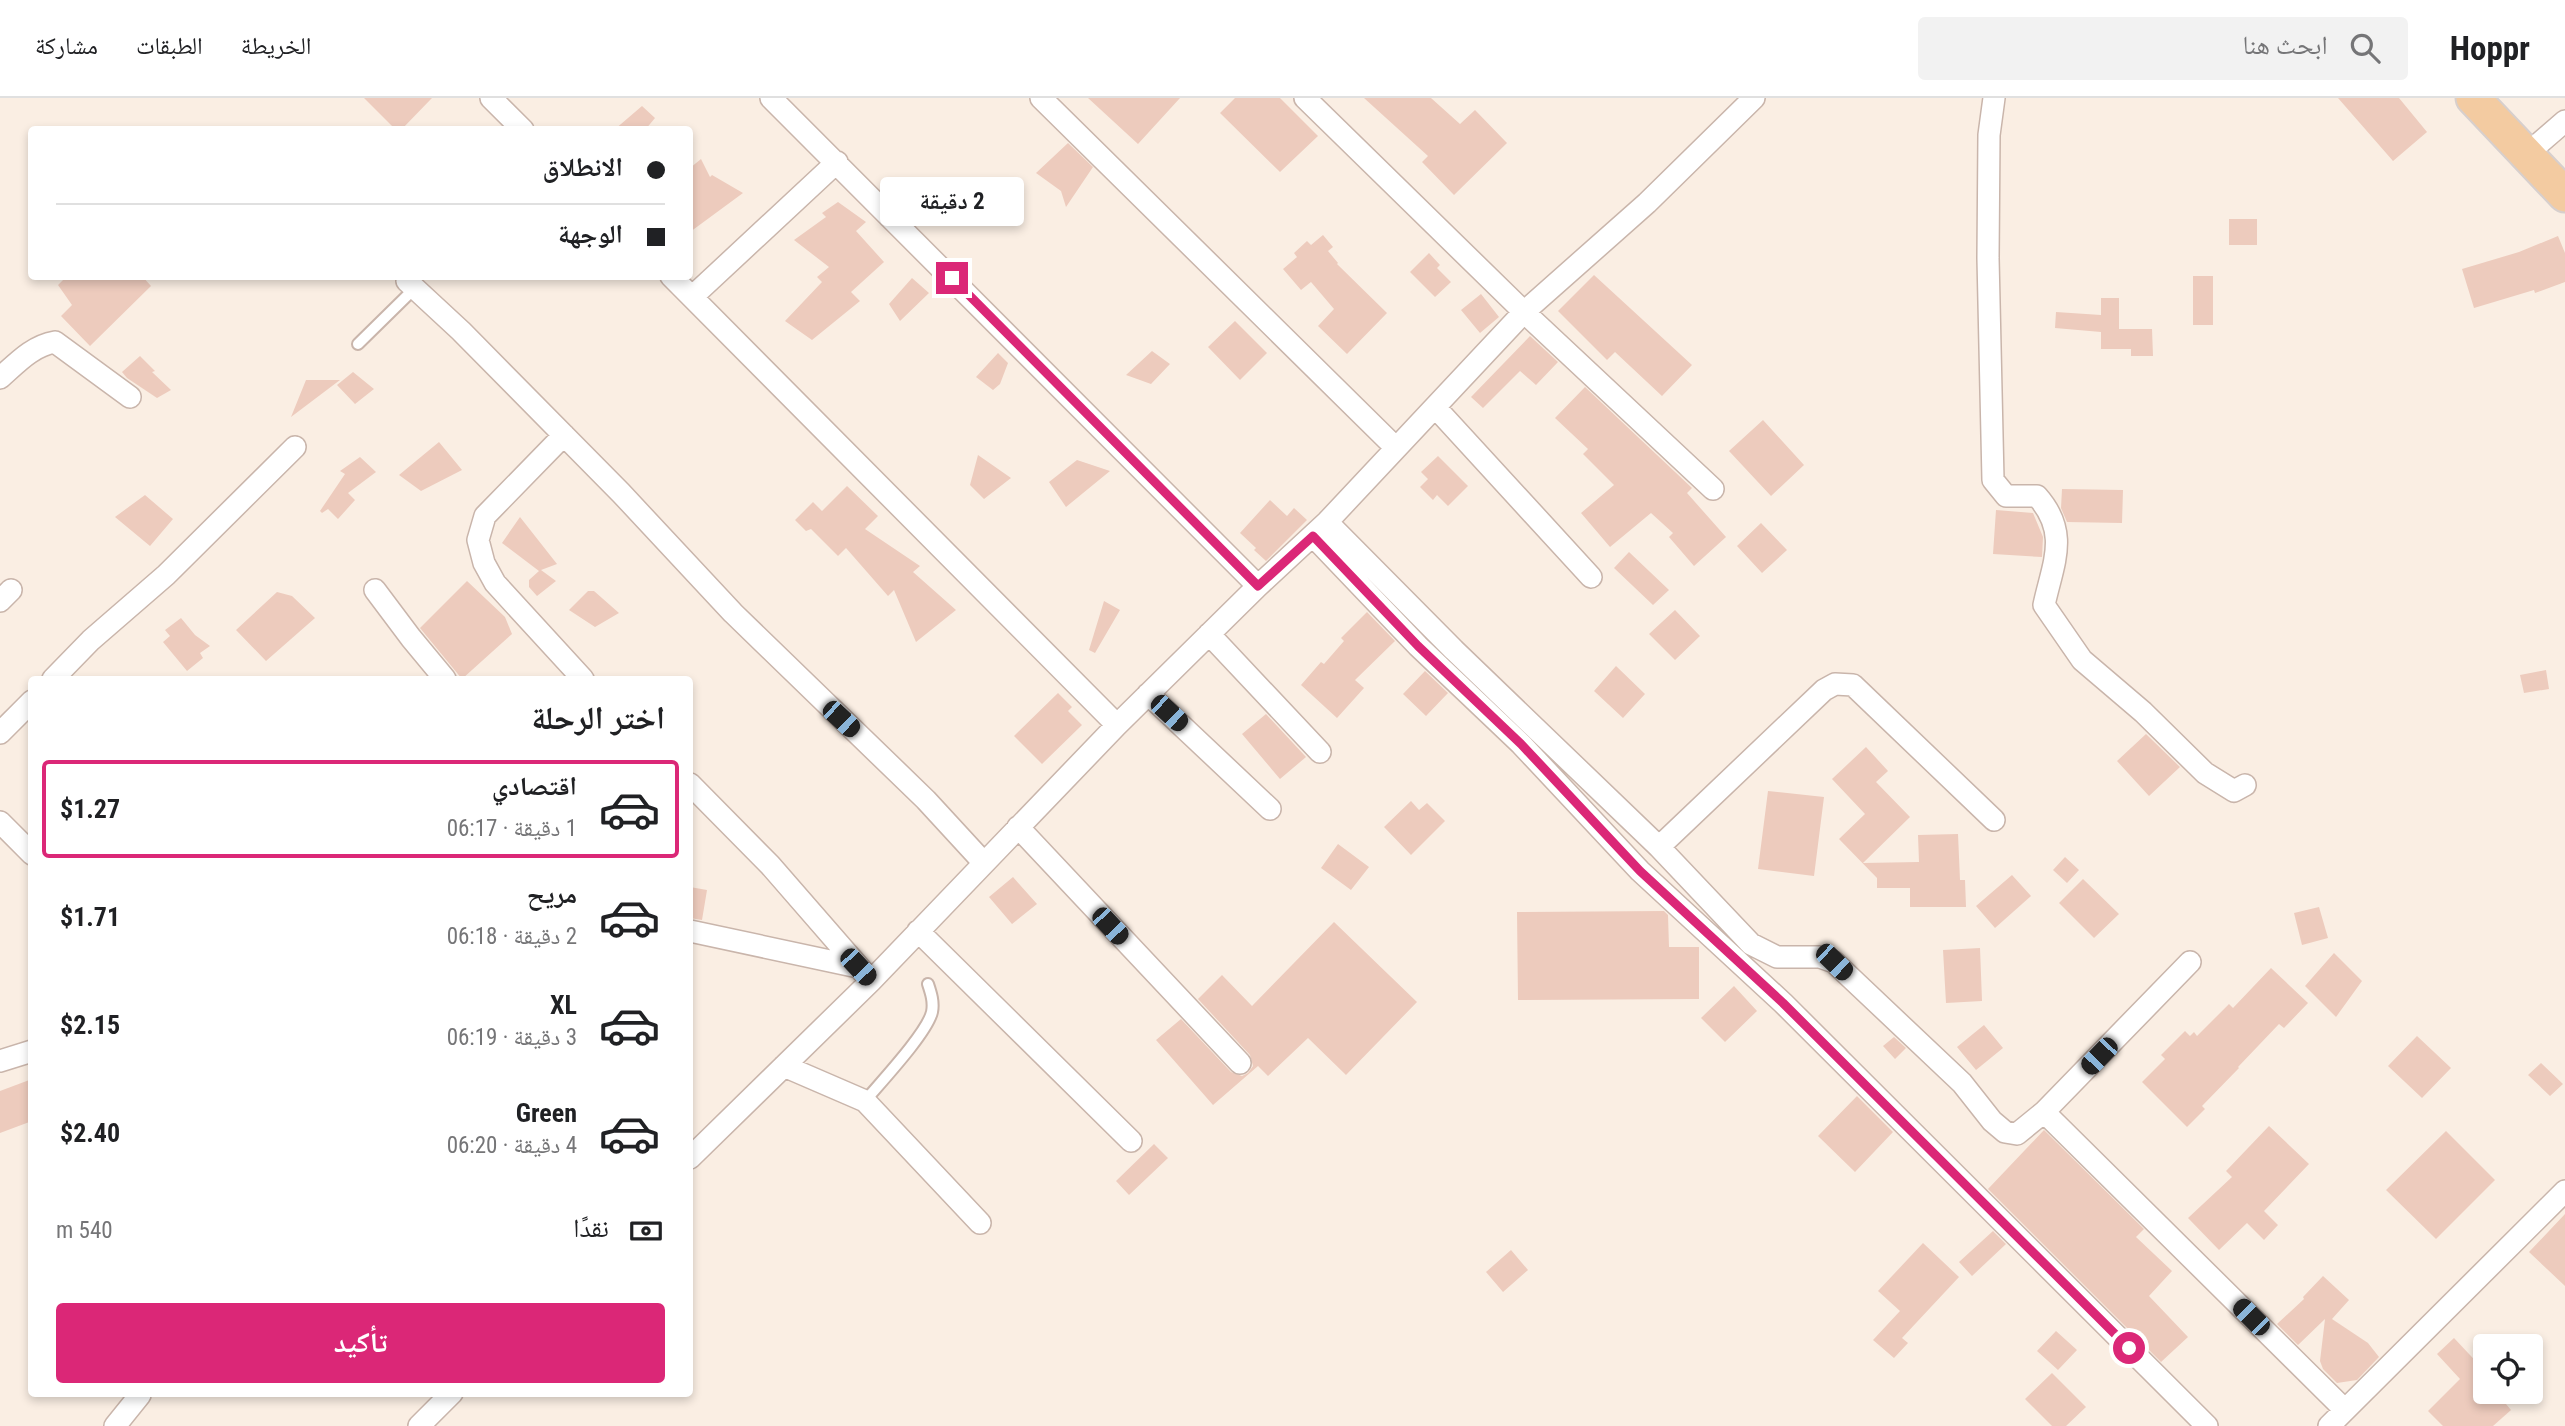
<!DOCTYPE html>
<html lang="ar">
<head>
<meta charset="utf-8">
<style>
  :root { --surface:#fff; --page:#f2f2f2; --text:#202124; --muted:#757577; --line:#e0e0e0; --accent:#db2777 }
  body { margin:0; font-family:"Roboto Condensed","Noto Naskh Arabic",sans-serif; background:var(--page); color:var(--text); direction:rtl; height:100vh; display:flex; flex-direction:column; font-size:26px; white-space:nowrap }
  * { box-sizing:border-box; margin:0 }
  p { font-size:23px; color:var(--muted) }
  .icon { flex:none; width:38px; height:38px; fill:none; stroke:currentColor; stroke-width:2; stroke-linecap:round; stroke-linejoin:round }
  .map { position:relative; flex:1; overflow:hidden; direction:ltr }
  .sheet { position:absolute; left:28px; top:578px; width:665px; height:721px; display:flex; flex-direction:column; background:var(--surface); border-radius:7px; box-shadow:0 4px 10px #0003; direction:rtl }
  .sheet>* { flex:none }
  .guide { position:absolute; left:28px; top:28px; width:665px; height:154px; border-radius:7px; box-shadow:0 4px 10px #0003; direction:rtl; display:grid; align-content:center; height:154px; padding:0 28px; background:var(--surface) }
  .fabs { position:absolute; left:2473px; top:1236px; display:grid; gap:14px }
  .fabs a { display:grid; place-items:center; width:70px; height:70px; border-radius:7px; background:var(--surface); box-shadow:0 4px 10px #0003; font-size:35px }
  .end { position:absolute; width:32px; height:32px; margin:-16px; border:9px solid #db2777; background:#fff; box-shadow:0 0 0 4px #fff }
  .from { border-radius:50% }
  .bubble { position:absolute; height:49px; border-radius:7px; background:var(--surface); box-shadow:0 4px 10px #0003; font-size:23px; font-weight:700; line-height:49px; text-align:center; direction:rtl }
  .car { position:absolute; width:21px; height:42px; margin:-21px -10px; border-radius:9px; box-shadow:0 0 5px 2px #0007; background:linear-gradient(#222 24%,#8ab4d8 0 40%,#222 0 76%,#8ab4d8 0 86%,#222 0) }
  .guide b { display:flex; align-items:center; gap:24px; height:66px; font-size:26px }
  .guide b+b { border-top:2px solid var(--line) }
  .guide i { width:18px; height:18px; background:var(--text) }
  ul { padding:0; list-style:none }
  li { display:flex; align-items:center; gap:21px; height:98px; margin:0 14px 10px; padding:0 14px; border:4px solid transparent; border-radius:7px }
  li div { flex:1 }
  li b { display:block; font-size:26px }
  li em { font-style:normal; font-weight:700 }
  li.current { border-color:var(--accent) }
  li>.icon { width:63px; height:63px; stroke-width:1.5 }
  h2 { padding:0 28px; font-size:32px; line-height:84px }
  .pay { display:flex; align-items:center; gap:18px; height:77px; padding:0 28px; font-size:26px }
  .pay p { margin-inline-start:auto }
  .cta { display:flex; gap:14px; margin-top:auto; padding:14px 28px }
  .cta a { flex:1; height:80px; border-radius:7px; background:var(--accent); color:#fff; font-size:28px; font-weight:700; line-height:80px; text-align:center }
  header { display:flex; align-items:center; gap:42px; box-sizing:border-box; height:98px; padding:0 35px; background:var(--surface); border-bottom:2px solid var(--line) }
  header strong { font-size:33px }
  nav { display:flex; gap:38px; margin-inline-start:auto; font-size:24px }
  .search { width:490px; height:63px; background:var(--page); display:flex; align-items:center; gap:18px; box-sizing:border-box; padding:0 24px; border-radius:7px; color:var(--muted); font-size:26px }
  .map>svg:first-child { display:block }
  .building { fill:#edcbbd }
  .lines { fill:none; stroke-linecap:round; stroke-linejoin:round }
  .lane-casing { stroke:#c9b5ab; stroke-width:14 }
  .street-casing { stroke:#c9b5ab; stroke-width:24 }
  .primary-casing { stroke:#d7cfcd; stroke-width:37 }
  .lane { stroke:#fff; stroke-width:10 }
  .street { stroke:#fff; stroke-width:21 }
  .primary { stroke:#f3cba1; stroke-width:33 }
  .route { stroke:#db2777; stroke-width:9 }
</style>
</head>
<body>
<header>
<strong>Hoppr</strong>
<div class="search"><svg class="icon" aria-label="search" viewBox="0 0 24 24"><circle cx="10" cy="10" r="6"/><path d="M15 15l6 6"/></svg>ابحث هنا</div>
<nav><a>الخريطة</a><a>الطبقات</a><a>مشاركة</a></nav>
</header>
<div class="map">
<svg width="2565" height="1328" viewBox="0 0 2565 1328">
  <rect width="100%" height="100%" fill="#faeee3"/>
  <path class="building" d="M364,0h68l-31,32h-5z
    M1088,0h92l-42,46z
    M1235,0h45l38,38 -38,36 -60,-59z
    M1364,0h67l29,26 15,-14 32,33 -53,52 -32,-33 6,-6z
    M2338,0h61l28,34 -34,29z
    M642,8l13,12 -10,12h-31z
    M1068,45l25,24 -27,40 -5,-16 -25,-18z
    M701,61l9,18 2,-2 31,18 -53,39v-64z
    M838,104l28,20 -10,9 28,31 -33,30 9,9 -48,39 -27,-19 37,-39 -5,-5 12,-10 -35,-27 32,-23 -4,-4z
    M2229,121h28v26h-28z
    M1323,137l10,12 -5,4 10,12 -1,1 50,49 -40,41 -29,-28 16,-17 -23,-27 -10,8 -18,-21 14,-12 -3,-4 13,-12 4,4z
    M2558,138l7,17v29l-30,11 -1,-3 -60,18 -12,-39 57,-17z
    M1429,155l11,12 -3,3 14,14 -16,15 -25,-25z
    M1594,177l98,90 -30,31 -47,-44 -8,8 -49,-49z
    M67,178h75l9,10 -61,60 -29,-30 11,-11 -14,-20z
    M2193,178h20v49h-20z
    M912,180l17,15 -29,28 -11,-17z
    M1481,196l18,23 -19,16 -19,-23z
    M2101,200h18v31h33l1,27h-22v-7h-30v-17l-46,-4 1,-16 45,3z
    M1235,223l32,32 -27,27 -32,-33z
    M1530,238l28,26 -22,23 -16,-14 -37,37 -12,-11z
    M1152,253l18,13 -19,20 -25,-9z
    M998,255l10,10 -8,21 -7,6 -17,-13z
    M140,258l15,15 -3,1 19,18 -14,8 -30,-20 -5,-6z
    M353,274l21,17 -19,15 -18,-19z
    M306,282h34l-49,37z
    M1585,289l107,101 -5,5 39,44 -32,29 -25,-29 4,-4 -22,-20 -41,34 -29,-34 33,-28 -31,-31 5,-5 -33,-31z
    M1763,322l41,45 -33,31 -42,-45z
    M439,344l23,28 -41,21 -22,-16z
    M978,357l33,23 -27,21 -14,-14z
    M1438,358l30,30 -20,20 -11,-11 -4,5 -13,-13 8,-8 -7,-7z
    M360,359l16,15 -28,21 7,7 -17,19 -10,-10 -6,4 -2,-2 25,-37 -5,-3z
    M1077,362l33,11 -44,36 -17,-25z
    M847,388l31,30 -13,13 55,37 -7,6 43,38 -40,32 -22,-52 -6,6 -42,-48 -8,8 -27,-27 -5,2 -11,-11 18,-18 9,9z
    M2062,391l61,1 -1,33 -55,-1 -6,-14z
    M145,397l28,24 -23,27 -35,-29z
    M1270,402l17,16 7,-8 13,12 -41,41 -12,-11 2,-2 -16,-15z
    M1996,412l37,3 10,24 -1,20 -49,-3z
    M520,419l37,47 -16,6 15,11 -19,15 -8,-9v-7l10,-9 -37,-28z
    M1761,425l26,27 -25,23 -25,-27z
    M1629,454l40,38 -16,15 -39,-37z
    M467,483l38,36 7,17 -50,45 -42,-51z
    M588,493h6l25,22 -24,14 -26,-17z
    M277,494l15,4 23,22 -49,43 -30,-31z
    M1104,503l16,9 -25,43 -6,-3z
    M1675,512l25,26 -25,24 -26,-26z
    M1367,514l28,29 -40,39 9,8 -27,30 -36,-33 20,-23 3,2 20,-23 -3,-3z
    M181,520l14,17 15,11 -10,7 3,5 -16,13 -24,-29 7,-6 -5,-6z
    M1616,568l29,28 -22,24 -29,-27z
    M2546,572l3,19 -25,4 -4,-18z
    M1425,573l23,22 -22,23 -23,-22z
    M1058,595l14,14 -4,4 14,14 -40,39 -28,-28z
    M1266,616l40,43 -26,22 -38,-45z
    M2146,636l34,33 -31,29 -32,-35z
    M1866,649l22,24 -12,11 34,35 -47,46 56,-1 -1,-27 40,-1 2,46h5l1,27h-56v-19h-33v-10l-38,-39 26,-25 -33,-35z
    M1768,693l56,6 -10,79 -56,-7z
    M1411,703l8,9 8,-7 18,18 -34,34 -27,-28z
    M1338,746l31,23 -18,23 -30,-22z
    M2065,759l14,13 -12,13 -14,-13z
    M2012,777l19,21 -36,32 -19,-22z
    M1013,779l24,27 -25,20 -23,-27z
    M2083,781l36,35 -25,24 -35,-35z
    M690,789l17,3 -5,30 -12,-2z
    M2319,809l9,31 -26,7 -8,-32z
    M1664,813l4,4 1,32h30v52l-181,1 -1,-88z
    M1334,824l83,80 -71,73 -38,-37 -40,38 -10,-10 -45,39 -57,-65 25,-21 50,53 11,4 6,-3 5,-7 -3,-11 -52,-56 24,-24 30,31z
    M1980,850l2,53 -36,2 -3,-53z
    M2334,855l28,28 -26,36 -31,-31z
    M2271,870l37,35 -24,25 -5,-4 -41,43 1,1 -37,38 3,3 -18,18 -45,-45 23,-23 -4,-4 24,-24 5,5 4,-4 3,4 32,-32 4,4z
    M1734,888l23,25 -32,31 -24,-24z
    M1984,927l19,23 -27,22 -19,-23z
    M2417,938l34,32 -29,30 -34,-32z
    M1894,939l12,11 -11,11 -12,-13z
    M2541,965l22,21 -13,12 -22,-21z
    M32,981v42l-32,12v-42z
    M1857,998l36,36 -38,40 -37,-36z
    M2269,1028l40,38 -45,47 14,14 -14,15 -17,-17 -28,27 -31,-32 44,-41 -6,-6z
    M2044,1032l100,99 -8,8 36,34 -23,25 39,41 -27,25 -173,-173z
    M2446,1033l49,49 -59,59 -50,-49z
    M1154,1046l14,14 -39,37 -13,-14z
    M2565,1116v72l-36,-34z
    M1993,1133l13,13 -34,32 -13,-14z
    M1923,1145l36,34 -57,61 6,5 -14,15 -21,-18 27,-29 -22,-20z
    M1511,1152l17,20 -25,22 -17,-20z
    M2323,1178l26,24 -17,19 36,24 11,14 -22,23 -20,3 -14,-14 -3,-8 5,-42 -27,26 -21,-21 27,-25 -1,-2z
    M2056,1233l21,19 -19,20 -21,-19z
    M2454,1240l31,33v20h10l16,19 -18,16h-50l-15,-15 32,-32 -23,-25z
    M2052,1275l34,34 -20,19h-14l-27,-27z"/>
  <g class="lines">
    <g class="lane-casing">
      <path id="lane" d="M358,246l57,-56
        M865,1003c16,-19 62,-68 67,-89 2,-10 -1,-19 -4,-28"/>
    </g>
    <g class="street-casing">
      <path id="street" d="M491,0l32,32
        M771,0l487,488
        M1041,0l355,350
        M1305,0l219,214 189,177
        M1994,0l-5,37 -1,123 5,222 13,16h31c33,37 16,67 7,109l38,55 61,52 62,61 29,18 11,-6
        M2528,55l37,-32
        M671,178l446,449
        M407,183l54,50 160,162 112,120 193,187 58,63
        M692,199l145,-135
        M0,280c17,-15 32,-32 55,-36l75,55
        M1435,309l156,170
        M564,337l-79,81 -7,24 6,23 11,20 88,96
        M1327,424l127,128 205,197 92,97 26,13h43l14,5 128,121 30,38 13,11 12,2 27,-22
        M1313,438l105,110 103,98 119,127 143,132 424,423
        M375,492l36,48 34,41
        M0,503l11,-11
        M1209,536l111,118
        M53,581l38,-39 75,-65 129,-128
        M1148,596l122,115
        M0,635l32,-32
        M690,686l80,81 101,116
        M0,724l32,32
        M1018,729l222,236
        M1659,749l165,-157 11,-6 18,1 141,135
        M690,833l168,36
        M918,833l213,210
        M2190,864l-146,150 301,298
        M0,963l32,-10
        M784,968l81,35 115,122
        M690,1060l181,-177 246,-256 141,-139 69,-64 197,-210 123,-109 107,-105
        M115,1328l25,-31
        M419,1328l33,-33
        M2329,1328l236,-235"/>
    </g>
    <g class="primary-casing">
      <path id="primary" d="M2473,0l92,97"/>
    </g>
    <use href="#lane" class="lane"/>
    <use href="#street" class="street"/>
    <use href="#primary" class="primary"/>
  </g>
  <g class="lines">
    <path class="route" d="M952,180l306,308 55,-50 105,110 103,98 119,127 143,132 346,345"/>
  </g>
</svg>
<div class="fabs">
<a><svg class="icon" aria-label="locate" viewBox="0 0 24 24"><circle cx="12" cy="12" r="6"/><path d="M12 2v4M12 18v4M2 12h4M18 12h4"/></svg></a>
</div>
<i class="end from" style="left:2129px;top:1250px"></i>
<i class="end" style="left:952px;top:180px"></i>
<div class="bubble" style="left:880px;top:79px;width:144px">2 دقيقة</div>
<i class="car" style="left:1169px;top:615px;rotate:133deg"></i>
<i class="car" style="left:841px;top:621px;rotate:133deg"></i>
<i class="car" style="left:1110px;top:828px;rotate:137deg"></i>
<i class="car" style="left:1834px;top:864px;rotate:134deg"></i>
<i class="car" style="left:858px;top:869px;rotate:137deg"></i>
<i class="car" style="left:2099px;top:958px;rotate:224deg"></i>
<i class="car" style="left:2251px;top:1219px;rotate:315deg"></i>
<div class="guide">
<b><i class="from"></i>الانطلاق</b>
<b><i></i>الوجهة</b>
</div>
<section class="sheet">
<h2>اختر الرحلة</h2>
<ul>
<li class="current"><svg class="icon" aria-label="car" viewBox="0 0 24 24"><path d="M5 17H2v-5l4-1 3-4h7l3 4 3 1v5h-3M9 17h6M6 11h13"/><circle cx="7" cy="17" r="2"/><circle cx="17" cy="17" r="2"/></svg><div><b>اقتصادي</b><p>1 دقيقة · 06:17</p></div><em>$1.27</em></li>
<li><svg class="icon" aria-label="car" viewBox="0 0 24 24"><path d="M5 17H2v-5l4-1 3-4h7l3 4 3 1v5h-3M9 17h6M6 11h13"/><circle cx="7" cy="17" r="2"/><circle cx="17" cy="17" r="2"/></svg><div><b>مريح</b><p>2 دقيقة · 06:18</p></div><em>$1.71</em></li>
<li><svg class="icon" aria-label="car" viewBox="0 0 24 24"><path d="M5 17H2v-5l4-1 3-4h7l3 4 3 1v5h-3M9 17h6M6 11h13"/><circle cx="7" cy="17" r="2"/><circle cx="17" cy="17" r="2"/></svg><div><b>XL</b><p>3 دقيقة · 06:19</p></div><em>$2.15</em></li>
<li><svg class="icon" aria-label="car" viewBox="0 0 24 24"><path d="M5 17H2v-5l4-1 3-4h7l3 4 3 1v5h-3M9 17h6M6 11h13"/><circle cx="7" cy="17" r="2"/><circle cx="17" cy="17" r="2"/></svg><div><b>Green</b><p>4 دقيقة · 06:20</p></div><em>$2.40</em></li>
</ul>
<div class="pay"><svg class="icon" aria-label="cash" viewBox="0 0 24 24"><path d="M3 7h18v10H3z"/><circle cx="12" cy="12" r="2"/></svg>نقدًا<p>540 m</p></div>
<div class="cta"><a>تأكيد</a></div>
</section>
</div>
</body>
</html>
